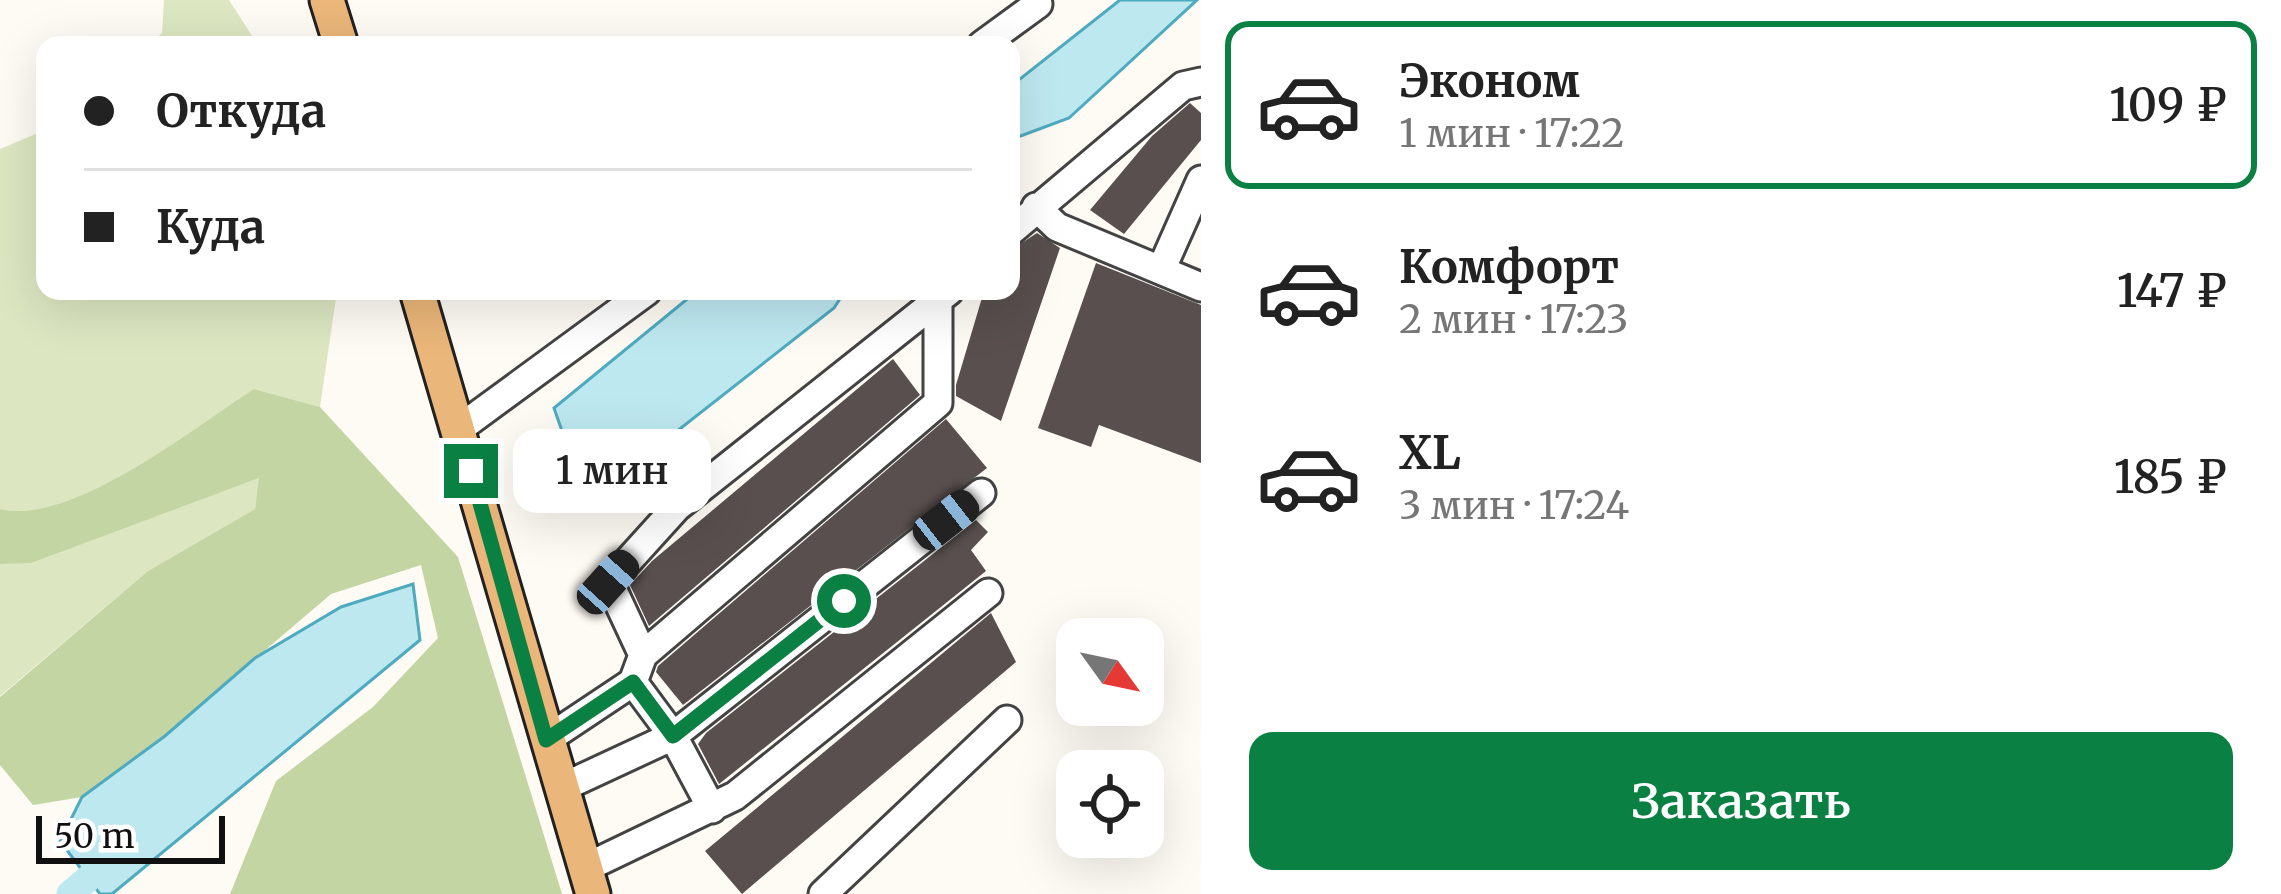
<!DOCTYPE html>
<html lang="ru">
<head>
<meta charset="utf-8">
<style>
  :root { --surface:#fff; --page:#f2f2f2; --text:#222; --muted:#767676; --line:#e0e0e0; --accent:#0b8043 }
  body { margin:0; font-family:Merriweather,serif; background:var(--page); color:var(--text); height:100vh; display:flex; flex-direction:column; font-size:45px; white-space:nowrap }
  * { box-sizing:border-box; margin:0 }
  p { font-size:39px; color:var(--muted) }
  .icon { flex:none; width:66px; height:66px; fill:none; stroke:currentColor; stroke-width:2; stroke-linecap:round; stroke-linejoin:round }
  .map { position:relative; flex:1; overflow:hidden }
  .drawer { display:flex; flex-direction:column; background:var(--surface); width:1080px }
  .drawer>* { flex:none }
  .banner { position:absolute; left:36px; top:36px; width:984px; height:264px; border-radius:24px; box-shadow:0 12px 48px #0002; display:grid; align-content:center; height:264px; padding:0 48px; background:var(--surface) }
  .needle { width:78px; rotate:123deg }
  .fabs { position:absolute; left:1056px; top:618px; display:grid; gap:24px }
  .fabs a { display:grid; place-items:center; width:108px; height:108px; border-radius:24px; background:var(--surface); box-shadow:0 12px 48px #0002; font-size:60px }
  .scale { position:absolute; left:36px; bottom:30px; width:189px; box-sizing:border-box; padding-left:12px; border:6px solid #101010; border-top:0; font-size:33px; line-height:42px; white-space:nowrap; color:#101010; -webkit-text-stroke:9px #fff; paint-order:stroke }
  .end { position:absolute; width:54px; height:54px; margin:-27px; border:15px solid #0b8043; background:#fff; box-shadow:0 0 0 6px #fff }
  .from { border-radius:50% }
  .bubble { position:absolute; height:84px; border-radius:24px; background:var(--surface); box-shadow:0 12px 48px #0002; font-size:39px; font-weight:600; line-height:84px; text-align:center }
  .car { position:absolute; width:36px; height:72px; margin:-36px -18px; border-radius:15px; box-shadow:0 0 9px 3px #0007; background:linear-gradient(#222 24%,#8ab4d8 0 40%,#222 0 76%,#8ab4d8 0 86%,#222 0) }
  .banner b { display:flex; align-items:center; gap:42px; height:114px; font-size:45px }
  .banner b+b { border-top:3px solid var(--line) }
  .banner i { width:30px; height:30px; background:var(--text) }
  ul { padding:21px 0 0; list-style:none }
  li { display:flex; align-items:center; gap:36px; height:168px; margin:0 24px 18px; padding:0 24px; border:6px solid transparent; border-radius:24px }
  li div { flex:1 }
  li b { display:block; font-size:45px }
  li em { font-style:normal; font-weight:600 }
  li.current { border-color:var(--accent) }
  li>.icon { width:108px; height:108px; stroke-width:1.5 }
  .cta { display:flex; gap:24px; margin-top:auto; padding:24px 48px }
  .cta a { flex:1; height:138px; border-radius:24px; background:var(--accent); color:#fff; font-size:48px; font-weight:600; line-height:138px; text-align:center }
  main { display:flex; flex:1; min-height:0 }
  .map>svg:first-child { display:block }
  .green { fill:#dce6c1 }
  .forest { fill:#c3d5a2 }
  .water { fill:#bee8f0; stroke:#4daabf; stroke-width:3 }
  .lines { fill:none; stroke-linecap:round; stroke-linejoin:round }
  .canal { stroke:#bee8f0; stroke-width:27 }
  .building { fill:#584f4e }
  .minor-casing { stroke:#434343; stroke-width:33 }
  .major-casing { stroke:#212121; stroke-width:39 }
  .minor { stroke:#fff; stroke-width:27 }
  .major { stroke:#eab679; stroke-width:33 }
  .route { stroke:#0b8043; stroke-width:15 }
</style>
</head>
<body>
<main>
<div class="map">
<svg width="1201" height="894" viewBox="0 0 1201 894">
  <rect width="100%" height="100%" fill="#fefaf4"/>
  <path class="green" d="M164,0h65l29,45h-109l13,-12z
    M45,130v161h292l-17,116 -66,-18c-60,38 -182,137 -254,120v-360z
    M260,477l-5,32 -107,62 -148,125v-132l31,-2z"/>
  <path class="forest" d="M254,389l66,18 138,150 104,337h-332l46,-113 97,-74 65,-69 -17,-73 -90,29 -166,142 -83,61 -49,8 -33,-40v-68l148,-126 107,-62 4,-31 -228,85 -31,1v-55c72,17 194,-82 254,-120z"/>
  <path class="water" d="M1120,0h77l-128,118 -51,19 -7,-7v-44z
    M697,291h148l-11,17 -241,189 -15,-20 -24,-69z
    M413,584l7,56 -308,254h-12l-40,-53 22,-44 83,-61 90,-78 86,-51z"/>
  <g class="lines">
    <path class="canal" d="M70,894l47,-40"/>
  </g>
  <path class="building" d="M1190,103l11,10v27l-77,94 -34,-24 62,-74z
    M1037,233l23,15 -59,173 -45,-25v-11l28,-94h27v-41z
    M1096,263l105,42v158l-102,-38 -8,22 -53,-19z
    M893,359l27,36 -271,231 -19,-41 22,-24z
    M946,419l41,49 -304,237 -27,-33 2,-6z
    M976,520l12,12 -17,18 15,21 -267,213 -21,-40 8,-11z
    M991,613l25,49 -274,232 -37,-43z"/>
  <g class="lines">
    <g class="minor-casing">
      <path id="minor" d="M982,45l56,-41
        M1036,207l21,20 144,60
        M1011,231l172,-145 18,-4
        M1161,270l40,-90
        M460,428l187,-137
        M643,655l295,-252v-102
        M633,682l40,54 39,73
        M546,740l87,-58 10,-27 -34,-73 68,-75 272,-216
        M561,788l112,-52 308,-243
        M585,868l150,-72 253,-203
        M823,894l184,-174"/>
    </g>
    <g class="major-casing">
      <path id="major" d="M327,0l14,45
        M417,291l176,603"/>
    </g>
    <use href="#minor" class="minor"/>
    <use href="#major" class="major"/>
  </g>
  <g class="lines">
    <path class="route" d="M471,471l75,269 87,-58 40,54 171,-135"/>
  </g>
</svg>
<div class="fabs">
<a><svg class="needle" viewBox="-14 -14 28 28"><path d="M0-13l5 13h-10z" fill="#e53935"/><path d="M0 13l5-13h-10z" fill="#767676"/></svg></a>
<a><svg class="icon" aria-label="locate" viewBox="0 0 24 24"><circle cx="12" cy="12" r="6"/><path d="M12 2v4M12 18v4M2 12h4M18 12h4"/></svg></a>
</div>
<div class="scale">50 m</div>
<i class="end from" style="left:844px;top:601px"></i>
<i class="end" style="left:471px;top:471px"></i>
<div class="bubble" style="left:513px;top:429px;width:198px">1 мин</div>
<i class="car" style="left:946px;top:520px;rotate:52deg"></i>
<i class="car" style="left:608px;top:582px;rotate:42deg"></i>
<div class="banner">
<b><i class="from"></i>Откуда</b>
<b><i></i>Куда</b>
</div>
</div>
<section class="drawer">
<ul>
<li class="current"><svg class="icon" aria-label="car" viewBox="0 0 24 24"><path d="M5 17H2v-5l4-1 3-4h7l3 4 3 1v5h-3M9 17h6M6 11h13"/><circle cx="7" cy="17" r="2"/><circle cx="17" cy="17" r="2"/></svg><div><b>Эконом</b><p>1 мин · 17:22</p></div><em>109 ₽</em></li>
<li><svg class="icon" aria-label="car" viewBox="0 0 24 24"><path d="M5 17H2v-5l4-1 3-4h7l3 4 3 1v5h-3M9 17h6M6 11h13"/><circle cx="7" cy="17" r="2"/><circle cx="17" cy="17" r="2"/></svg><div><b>Комфорт</b><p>2 мин · 17:23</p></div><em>147 ₽</em></li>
<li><svg class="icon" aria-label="car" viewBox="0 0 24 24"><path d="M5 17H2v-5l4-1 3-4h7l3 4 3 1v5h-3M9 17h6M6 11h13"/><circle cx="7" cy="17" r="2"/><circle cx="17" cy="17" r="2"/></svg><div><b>XL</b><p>3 мин · 17:24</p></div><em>185 ₽</em></li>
</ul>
<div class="cta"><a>Заказать</a></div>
</section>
</main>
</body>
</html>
